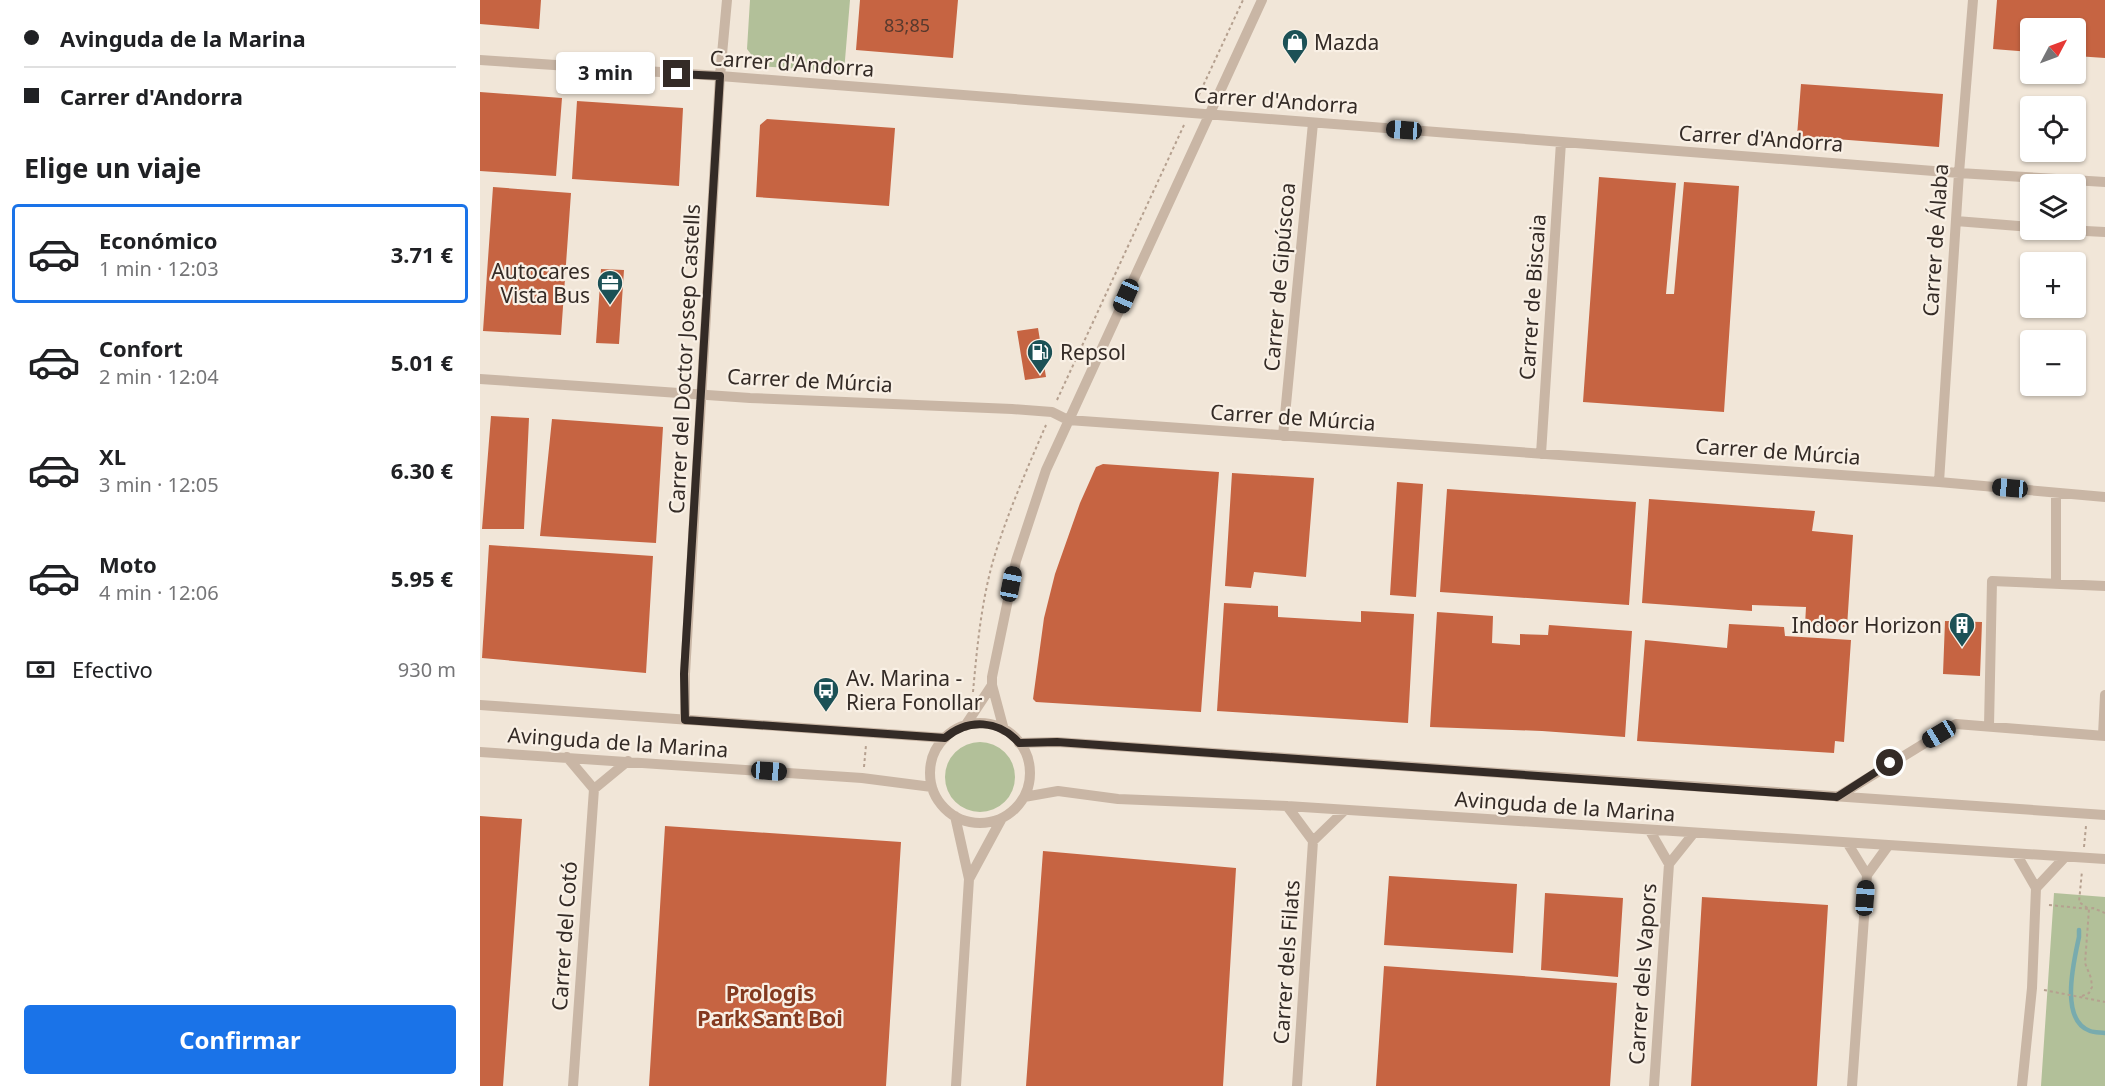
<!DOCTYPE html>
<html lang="es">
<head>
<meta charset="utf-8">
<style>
  :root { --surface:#fff; --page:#f2f2f2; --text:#202124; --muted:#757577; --line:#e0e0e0; --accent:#1a73e8 }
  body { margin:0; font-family:"Noto Sans",sans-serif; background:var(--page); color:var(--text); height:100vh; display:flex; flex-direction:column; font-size:22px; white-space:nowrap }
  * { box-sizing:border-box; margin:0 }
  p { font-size:20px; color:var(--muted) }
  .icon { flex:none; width:33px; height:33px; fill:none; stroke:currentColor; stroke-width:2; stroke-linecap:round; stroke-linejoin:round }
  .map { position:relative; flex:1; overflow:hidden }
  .panel { display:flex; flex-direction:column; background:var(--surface); width:480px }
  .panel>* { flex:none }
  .guide { display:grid; align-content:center; height:132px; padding:0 24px; background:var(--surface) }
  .needle { width:39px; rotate:49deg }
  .controls { position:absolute; left:1540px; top:18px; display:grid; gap:12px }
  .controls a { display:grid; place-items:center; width:66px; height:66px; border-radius:6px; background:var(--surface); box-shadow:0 2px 4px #0004; font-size:30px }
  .end { position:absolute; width:27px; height:27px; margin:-14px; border:8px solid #342b26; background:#fff; box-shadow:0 0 0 3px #fff }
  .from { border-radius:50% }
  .bubble { position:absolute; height:42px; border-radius:6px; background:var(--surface); box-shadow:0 2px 4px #0004; font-size:20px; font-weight:700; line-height:42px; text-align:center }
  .car { position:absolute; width:18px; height:36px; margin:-18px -9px; border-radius:8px; box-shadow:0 0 4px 2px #0007; background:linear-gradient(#222 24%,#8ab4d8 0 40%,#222 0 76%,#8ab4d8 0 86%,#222 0) }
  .guide b { display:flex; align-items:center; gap:21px; height:57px; font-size:22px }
  .guide b+b { border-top:2px solid var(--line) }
  .guide i { width:15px; height:15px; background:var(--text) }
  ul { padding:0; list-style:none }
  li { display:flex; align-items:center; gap:18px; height:99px; margin:0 12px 9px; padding:0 12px; border:3px solid transparent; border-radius:6px }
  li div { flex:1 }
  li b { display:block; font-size:22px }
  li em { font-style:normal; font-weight:700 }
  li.selected { border-color:var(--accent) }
  li>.icon { width:54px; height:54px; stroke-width:1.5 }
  h2 { padding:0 24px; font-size:27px; line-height:72px }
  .pay { display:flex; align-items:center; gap:15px; height:66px; padding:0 24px; font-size:22px }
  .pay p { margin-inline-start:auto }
  .cta { display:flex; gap:12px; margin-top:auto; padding:12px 24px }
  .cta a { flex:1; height:69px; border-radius:6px; background:var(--accent); color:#fff; font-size:24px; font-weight:700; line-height:69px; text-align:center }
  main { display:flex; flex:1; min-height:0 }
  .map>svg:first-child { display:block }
  .green { fill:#b2c099 }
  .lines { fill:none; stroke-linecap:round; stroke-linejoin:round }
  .stream { stroke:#78abae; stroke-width:4.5 }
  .building { fill:#c66442 }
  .path { stroke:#b5a08f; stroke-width:2; stroke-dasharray:3 3; stroke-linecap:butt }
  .minor { stroke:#c9b6a5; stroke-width:10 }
  .route { stroke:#342b26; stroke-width:8 }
  .labels { text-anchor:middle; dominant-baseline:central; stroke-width:4.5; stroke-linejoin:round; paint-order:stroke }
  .number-label { font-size:18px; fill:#58392d }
  .poi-label { font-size:21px; fill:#342b26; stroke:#f9f0e5; text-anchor:start }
  .street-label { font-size:21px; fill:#342b26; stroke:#f9f0e5 }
  .neighbourhood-label { font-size:22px; font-weight:bold; fill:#83391f; stroke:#f9f0e5 }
</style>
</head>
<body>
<main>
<section class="panel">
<div class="guide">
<b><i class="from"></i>Avinguda de la Marina</b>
<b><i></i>Carrer d'Andorra</b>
</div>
<h2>Elige un viaje</h2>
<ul>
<li class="selected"><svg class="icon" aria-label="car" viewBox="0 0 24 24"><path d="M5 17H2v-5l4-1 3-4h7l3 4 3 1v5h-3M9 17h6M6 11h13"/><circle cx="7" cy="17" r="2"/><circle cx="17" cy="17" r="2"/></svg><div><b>Económico</b><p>1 min · 12:03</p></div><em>3.71 €</em></li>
<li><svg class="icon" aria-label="car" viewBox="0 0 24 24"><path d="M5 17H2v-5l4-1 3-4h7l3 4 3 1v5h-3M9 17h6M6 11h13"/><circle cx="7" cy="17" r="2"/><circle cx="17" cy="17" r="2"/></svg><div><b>Confort</b><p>2 min · 12:04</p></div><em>5.01 €</em></li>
<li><svg class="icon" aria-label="car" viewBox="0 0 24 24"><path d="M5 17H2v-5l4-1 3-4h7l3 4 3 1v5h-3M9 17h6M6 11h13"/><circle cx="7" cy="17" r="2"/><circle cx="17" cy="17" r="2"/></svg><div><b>XL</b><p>3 min · 12:05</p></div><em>6.30 €</em></li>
<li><svg class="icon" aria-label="car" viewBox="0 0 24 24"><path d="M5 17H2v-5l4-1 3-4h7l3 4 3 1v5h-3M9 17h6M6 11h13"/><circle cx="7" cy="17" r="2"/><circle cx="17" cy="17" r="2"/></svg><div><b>Moto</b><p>4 min · 12:06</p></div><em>5.95 €</em></li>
</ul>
<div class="pay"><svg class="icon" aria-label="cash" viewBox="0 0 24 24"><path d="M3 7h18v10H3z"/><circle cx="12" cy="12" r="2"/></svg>Efectivo<p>930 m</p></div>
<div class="cta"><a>Confirmar</a></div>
</section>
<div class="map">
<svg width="1625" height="1086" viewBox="0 0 1625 1086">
  <rect width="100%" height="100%" fill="#f1e6d8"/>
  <path class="green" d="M270,0h100l-6,72 -84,-6 -13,-17z
    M465 777a35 35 0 1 1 70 0a35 35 0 1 1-70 0Z
    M1574,893l51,4v189h-64z"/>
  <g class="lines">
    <path class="stream" d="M1599,930v7c-5,24 -20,83 11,94 5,2 11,1 15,2"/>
  </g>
  <path class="building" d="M0,0h61l-2,29 -59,-5z
    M380,0h98l-5,58 -97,-8z
    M1517,0h108v58l-29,-2v-28h-45v24l-38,-3z
    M1321,84l142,10 -4,53 -142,-11z
    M0,92l82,6 -6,78 -76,-5z
    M97,101l106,7 -4,78 -107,-7z
    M287,119l128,9 -6,78 -133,-9 4,-72z
    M1119,177l77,6 -10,111h8l10,-112 55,4 -15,226 -141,-10z
    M13,187l78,6 -10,142 -78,-4z
    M121,269l23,1 -5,74 -23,-1z
    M558,328l8,49 -21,3 -8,-49z
    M11,416l38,2 -5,111h-42z
    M72,419l111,8 -7,116 -116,-7z
    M623,464l116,8 -18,240 -165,-10 -3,-3 11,-81 11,-44 25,-71 16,-36z
    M752,473l82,5 -8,99 -52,-5 -3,16 -26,-2z
    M917,482l26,2 -7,113 -26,-2z
    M967,489l189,13 -7,103 -189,-13z
    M1169,499l166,12 -3,20 41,4 -6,92 -42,-2 1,-18 -54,-2v6l-110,-8z
    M9,545l164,11 -7,117 -164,-15z
    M744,603l54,3v11l83,5v-11l53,3 -6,109 -191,-12z
    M957,612l56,4 -1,27 28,2v-11l28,1 1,-10 83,6 -7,106 -83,-6 -112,-4z
    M1465,621l37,1 -2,54 -37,-2z
    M1249,624l55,3 1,9 66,4 -7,102 -9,-1 -1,12 -197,-12 8,-101 82,8z
    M0,816l42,3 -19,267h-23z
    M185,826l236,16 -15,244h-237z
    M563,851l193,17 -13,218h-197z
    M909,876l128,8 -4,69 -129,-8z
    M1065,893l78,5 -5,79 -77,-7z
    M1222,897l126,8 -11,181h-126z
    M904,966l233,17 -7,103h-234z"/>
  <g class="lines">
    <path class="path" d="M716,101l47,-101
      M577,400l127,-275
      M493,692c4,-44 8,-88 20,-131 14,-47 34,-92 53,-136
      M384,767l2,-22
      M1604,847l2,-21
      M1569,905l40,4 -10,-7 3,-31
      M1564,990l61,12
      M1602,996l7,-3 3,-6 -1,-9 -6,-15 4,-54 4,-1 12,5"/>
    <path class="minor" d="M0,60l240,16 1239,97 146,9
      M1476,221l75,6
      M1586,230l39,2
      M0,379l270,19 262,11 40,3 16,8 871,62 166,15
      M803,436l30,-313
      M1061,454l20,-312
      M1459,482l20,-309 14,-173
      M1576,583v-90
      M0,705l465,33
      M205,720v-46l35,-598 7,-76
      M450 773a50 50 0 1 1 100 0a50 50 0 1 1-100 0Z
      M485,726l27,-41
      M1509,726l3,-145 113,5
      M524,730l-12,-45v-8l24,-116 30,-91 216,-470
      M1623,735l2,-40
      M539,743l38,-1 1048,73
      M0,752l382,26 70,9
      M87,757l27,32 -21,297
      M114,789l34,-28
      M544,797l34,-6 60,8 169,7 818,53
      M1357,797l119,-73 149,12
      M807,806l26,35 -16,245
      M475,816l14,63 -13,207
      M1170,831l19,33 -15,222
      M833,841l32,-31
      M1368,844l19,31
      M1537,855l19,33 -4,100 -10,98
      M1189,864l24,-30
      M489,879l33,-61
      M1556,888l29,-31
      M1372,1086l15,-211 21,-29"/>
  </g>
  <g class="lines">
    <path class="route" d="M197,74l43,2 -36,598 1,46 260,18c23,-20 54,-18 74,5l38,-1 780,55 53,-34"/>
  </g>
  <defs>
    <g id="shop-pin" transform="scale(1.35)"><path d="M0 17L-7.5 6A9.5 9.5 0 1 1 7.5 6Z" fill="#1c5156" stroke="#f9f0e5"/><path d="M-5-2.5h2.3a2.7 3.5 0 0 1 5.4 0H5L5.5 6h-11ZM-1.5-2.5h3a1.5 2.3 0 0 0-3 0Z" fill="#fff"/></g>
    <g id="office-pin" transform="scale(1.35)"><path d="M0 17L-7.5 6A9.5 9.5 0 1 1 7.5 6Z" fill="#1c5156" stroke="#f9f0e5"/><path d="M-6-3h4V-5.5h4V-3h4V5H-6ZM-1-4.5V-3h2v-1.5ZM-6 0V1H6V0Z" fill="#fff"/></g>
    <g id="fuel-pin" transform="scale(1.35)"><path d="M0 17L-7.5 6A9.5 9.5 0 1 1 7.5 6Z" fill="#1c5156" stroke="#f9f0e5"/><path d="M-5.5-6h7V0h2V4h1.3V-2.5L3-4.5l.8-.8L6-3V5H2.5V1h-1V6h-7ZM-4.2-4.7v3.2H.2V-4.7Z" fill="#fff"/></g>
    <g id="building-pin" transform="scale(1.35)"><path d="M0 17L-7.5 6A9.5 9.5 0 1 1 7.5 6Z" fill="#1c5156" stroke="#f9f0e5"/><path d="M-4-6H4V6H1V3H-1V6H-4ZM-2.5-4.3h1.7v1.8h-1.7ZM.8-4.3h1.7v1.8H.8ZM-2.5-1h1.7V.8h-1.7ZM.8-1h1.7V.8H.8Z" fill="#fff"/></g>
    <g id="bus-pin" transform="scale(1.35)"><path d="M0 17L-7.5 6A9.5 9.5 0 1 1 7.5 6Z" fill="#1c5156" stroke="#f9f0e5"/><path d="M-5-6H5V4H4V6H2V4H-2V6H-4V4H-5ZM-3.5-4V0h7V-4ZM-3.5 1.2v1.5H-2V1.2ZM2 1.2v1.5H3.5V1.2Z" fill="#fff"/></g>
  </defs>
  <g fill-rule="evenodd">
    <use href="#shop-pin" x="815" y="42"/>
    <use href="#office-pin" x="130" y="283"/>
    <use href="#fuel-pin" x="560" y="352"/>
    <use href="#building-pin" x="1482" y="625"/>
    <use href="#bus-pin" x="346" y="690"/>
  </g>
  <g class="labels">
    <g class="number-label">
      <text x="427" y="25">83;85</text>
    </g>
    <g class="poi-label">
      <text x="834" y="42">Mazda</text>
      <text x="110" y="271" text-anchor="end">Autocares<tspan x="110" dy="24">Vista Bus</tspan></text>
      <text x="580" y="352">Repsol</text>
      <text x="1462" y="625" text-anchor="end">Indoor Horizon</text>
      <text x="366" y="678">Av. Marina -<tspan x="366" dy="24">Riera Fonollar</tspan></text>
    </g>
    <g class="street-label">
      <text transform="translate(312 63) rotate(4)">Carrer d'Andorra</text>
      <text transform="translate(796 100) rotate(4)">Carrer d'Andorra</text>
      <text transform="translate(1281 138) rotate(4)">Carrer d'Andorra</text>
      <text transform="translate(1455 240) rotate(-86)">Carrer de Álaba</text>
      <text transform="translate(799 277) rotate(-85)">Carrer de Gipúscoa</text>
      <text transform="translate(1052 297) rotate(-86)">Carrer de Biscaia</text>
      <text transform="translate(204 359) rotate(-87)">Carrer del Doctor Josep Castells</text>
      <text transform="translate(330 380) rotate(3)">Carrer de Múrcia</text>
      <text transform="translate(813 417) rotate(4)">Carrer de Múrcia</text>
      <text transform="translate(1298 451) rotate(4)">Carrer de Múrcia</text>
      <text transform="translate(138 742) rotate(4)">Avinguda de la Marina</text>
      <text transform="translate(1085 806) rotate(4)">Avinguda de la Marina</text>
      <text transform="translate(84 936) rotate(-86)">Carrer del Cotó</text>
      <text transform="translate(806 962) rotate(-86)">Carrer dels Filats</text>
      <text transform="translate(1162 974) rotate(-86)">Carrer dels Vapors</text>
    </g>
    <g class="neighbourhood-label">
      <text x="290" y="992">Prologis<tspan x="290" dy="25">Park Sant Boi</tspan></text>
    </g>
  </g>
</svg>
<div class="controls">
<a><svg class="needle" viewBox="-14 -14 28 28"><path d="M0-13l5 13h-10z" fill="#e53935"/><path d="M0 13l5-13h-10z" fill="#757577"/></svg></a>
<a><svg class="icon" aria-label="locate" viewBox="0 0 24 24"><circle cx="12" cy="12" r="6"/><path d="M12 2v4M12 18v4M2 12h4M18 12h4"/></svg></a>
<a><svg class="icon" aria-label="layers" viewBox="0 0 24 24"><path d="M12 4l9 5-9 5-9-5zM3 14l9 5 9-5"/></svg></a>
<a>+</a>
<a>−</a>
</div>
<i class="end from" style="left:1410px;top:763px"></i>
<i class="end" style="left:197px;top:74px"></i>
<div class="bubble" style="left:76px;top:52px;width:99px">3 min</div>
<i class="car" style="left:924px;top:130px;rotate:274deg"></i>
<i class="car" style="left:646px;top:296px;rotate:204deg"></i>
<i class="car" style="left:1530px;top:488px;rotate:275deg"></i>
<i class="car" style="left:531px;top:584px;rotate:11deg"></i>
<i class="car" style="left:1459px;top:734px;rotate:239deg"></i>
<i class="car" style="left:289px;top:771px;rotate:94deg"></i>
<i class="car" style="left:1385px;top:898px;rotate:4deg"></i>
</div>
</main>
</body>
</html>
